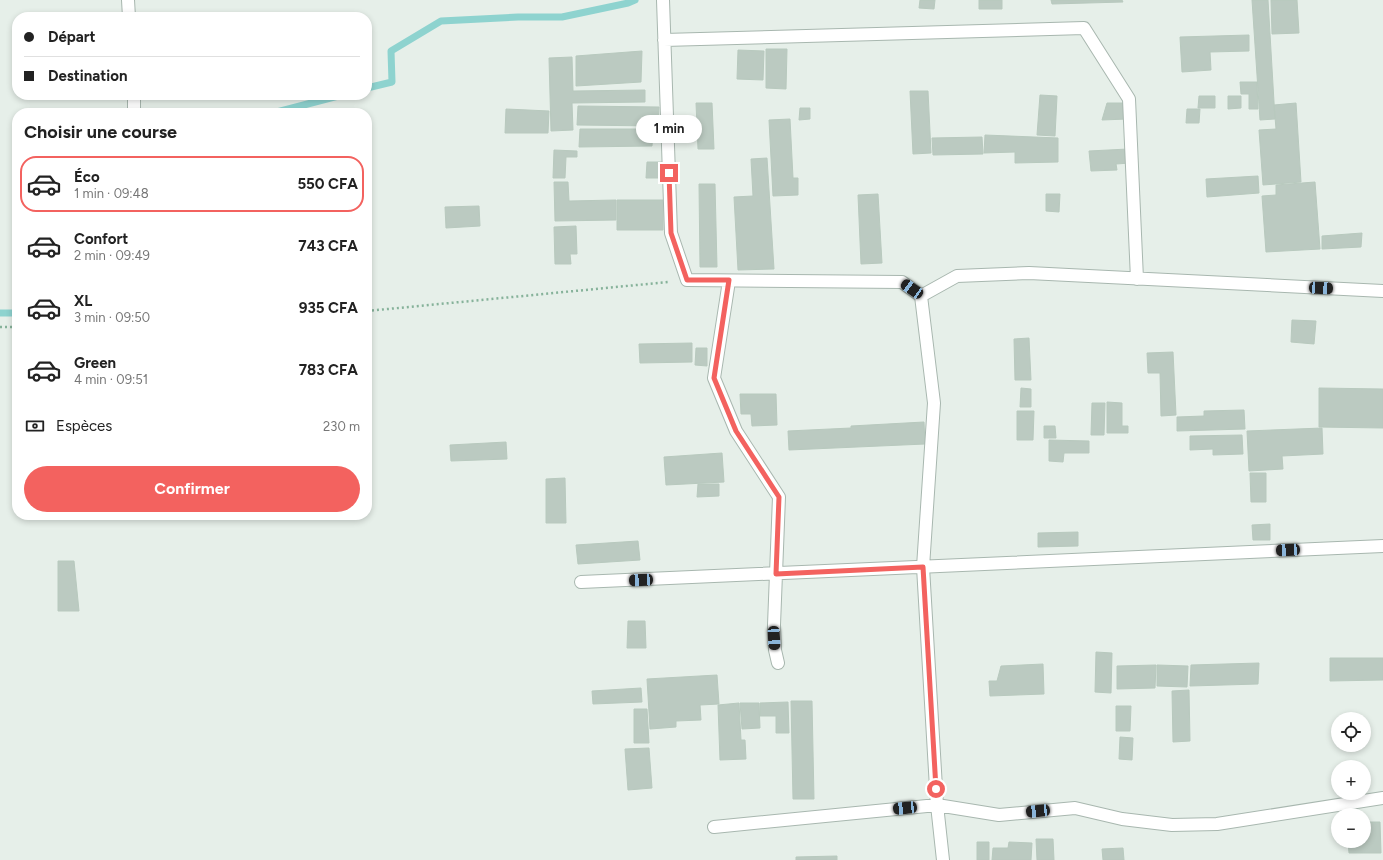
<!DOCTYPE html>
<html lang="fr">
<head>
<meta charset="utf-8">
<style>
  :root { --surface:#fff; --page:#f6f6f6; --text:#222; --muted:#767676; --line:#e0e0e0; --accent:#f3625f }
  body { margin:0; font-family:Figtree,sans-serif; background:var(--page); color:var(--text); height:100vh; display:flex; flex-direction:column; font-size:15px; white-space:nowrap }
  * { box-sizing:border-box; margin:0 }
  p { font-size:13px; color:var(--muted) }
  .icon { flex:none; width:22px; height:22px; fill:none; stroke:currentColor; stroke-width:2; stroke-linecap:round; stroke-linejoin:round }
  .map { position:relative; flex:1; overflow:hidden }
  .drawer { position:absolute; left:12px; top:108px; width:360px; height:412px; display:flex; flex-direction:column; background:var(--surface); border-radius:16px; box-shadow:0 2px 6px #0003 }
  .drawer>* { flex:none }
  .top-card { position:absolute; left:12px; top:12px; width:360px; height:88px; border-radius:16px; box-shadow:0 2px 6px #0003; display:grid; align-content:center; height:88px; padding:0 12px; background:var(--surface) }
  .fabs { position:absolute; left:1331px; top:712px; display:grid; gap:8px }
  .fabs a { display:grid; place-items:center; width:40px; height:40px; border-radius:50%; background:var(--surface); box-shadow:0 2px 6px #0003; font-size:20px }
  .end { position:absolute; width:18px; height:18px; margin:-9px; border:5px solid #f3625f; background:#fff; box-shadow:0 0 0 2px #fff }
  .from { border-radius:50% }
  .bubble { position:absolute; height:28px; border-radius:14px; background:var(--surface); box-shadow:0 2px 6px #0003; font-size:13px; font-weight:700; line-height:28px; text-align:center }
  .car { position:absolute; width:12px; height:24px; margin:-12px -6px; border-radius:5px; box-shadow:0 0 3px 1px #0007; background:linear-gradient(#222 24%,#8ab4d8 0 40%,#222 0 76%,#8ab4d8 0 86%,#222 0) }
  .top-card b { display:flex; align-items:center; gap:14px; height:38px; font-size:15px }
  .top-card b+b { border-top:1px solid var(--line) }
  .top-card i { width:10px; height:10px; background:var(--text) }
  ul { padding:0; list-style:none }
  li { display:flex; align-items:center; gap:12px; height:56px; margin:0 8px 6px; padding:0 4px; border:2px solid transparent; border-radius:16px }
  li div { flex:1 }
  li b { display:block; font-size:15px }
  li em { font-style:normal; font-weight:700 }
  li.selected { border-color:var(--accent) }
  li>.icon { width:36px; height:36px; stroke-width:1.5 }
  h2 { padding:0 12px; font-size:18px; line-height:48px }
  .pay { display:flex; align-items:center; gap:10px; height:44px; padding:0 12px; font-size:15px }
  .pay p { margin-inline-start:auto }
  .cta { display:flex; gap:8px; margin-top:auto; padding:8px 12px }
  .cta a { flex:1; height:46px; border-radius:24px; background:var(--accent); color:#fff; font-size:16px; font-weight:700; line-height:46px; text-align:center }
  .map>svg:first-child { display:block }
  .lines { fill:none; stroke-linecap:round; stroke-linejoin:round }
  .stream { stroke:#8ed3cf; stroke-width:7 }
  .building { fill:#bbcac1; stroke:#b8c9be }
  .minor-casing { stroke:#a8b7af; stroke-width:14 }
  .path { stroke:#86b29a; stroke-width:2.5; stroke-dasharray:2 3; stroke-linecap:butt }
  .minor { stroke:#fff; stroke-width:12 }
  .route { stroke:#f3625f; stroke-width:5 }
</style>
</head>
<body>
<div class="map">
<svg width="1383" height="860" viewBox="0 0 1383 860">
  <rect width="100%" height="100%" fill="#e6efe9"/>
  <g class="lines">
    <path class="stream" d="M367,88l25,-6 -1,-31 50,-30 77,-4h44l66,-14 7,-3
      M273,113l69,-18
      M0,313h17"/>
  </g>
  <path class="building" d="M920,0h15l-1,9 -15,-1z
    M979,0h23v9h-23z
    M1051,0h71l1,2 -71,2z
    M1252,0h16l7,119 -15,1z
    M1271,0h26l2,33 -27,1z
    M1249,35v16l-39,1 1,18 -29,2 -2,-35z
    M766,49h21l-1,40 -20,-1z
    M738,50l26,1 -1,29 -26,-1z
    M642,51l-1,31 -65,4v-30z
    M572,57l1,34 72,-1v12l-73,1 1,27 -22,1 -2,-73z
    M1240,82h17l1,27h-9v-15h-8z
    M910,91h18l3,62 -18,1z
    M1040,95l17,1 -2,40 -18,-1z
    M1199,96h16v12h-17z
    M1228,96h13v12l-13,1z
    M696,103h16l2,46h-16z
    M1107,103h20v16l-25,1z
    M1296,103l5,79 -38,3 -4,-55 17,-1 -2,-24z
    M578,106l81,1 -1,19 -81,-1z
    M800,108h10v11l-11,1z
    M506,109l43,2 -1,22h-43z
    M1187,109h13l-1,14h-13z
    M790,119l3,59h5v17l-25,1 -4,-76z
    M580,129h73l-1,17 -73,1z
    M985,135l73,3v24l-43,1v-11l-31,1z
    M982,137l1,17 -50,1 -1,-17z
    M1128,149l2,14 -14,1 1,6 -26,1 -2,-20z
    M554,150l23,1v6h-11l-1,21h-12z
    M767,158l7,111 -36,1 -4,-73 19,-1 -2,-37z
    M647,162h20v16h-21z
    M1258,176l1,17 -52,4 -1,-18z
    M554,182h14l1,19 47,-1v20l-61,1z
    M1315,182l5,67 -54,3 -4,-56 14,-1v-10z
    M699,184h16l2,83h-17z
    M878,194l4,69 -21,1 -3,-69z
    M1046,194h14l-1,18 -13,-1z
    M617,200h46v30h-46z
    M479,206l1,20 -34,2 -1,-21z
    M576,226l1,28h-7l1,10h-16l-1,-37z
    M1362,233l-1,14 -39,2v-13z
    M1292,320l24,1 -2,23 -23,-2z
    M1029,338l2,42h-16l-1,-41z
    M692,343v19l-52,1 -1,-19z
    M696,348h11v18l-12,-1z
    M1173,352l3,63 -15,1 -1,-43h-12l-1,-20z
    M1021,388l10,1v18h-11z
    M1319,388l64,1v39l-64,-1z
    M740,394h36l1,31 -25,1 -1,-12h-10z
    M1107,402l15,1v23h6v7h-21z
    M1092,403h13l-1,32h-13z
    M1244,410l1,19 -68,2v-14l27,-1v-5z
    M1017,411h17l-1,29h-16z
    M924,422l1,22 -136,6 -1,-19 63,-3v-2z
    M1044,426h11l1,12h-12z
    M1322,428l1,26 -41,2 1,13 -34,2 -2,-40z
    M1242,435l1,19 -30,1v-6l-23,1v-14z
    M1049,440l40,1v12h-25l-1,9 -14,-1z
    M506,442l1,17 -56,2 -1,-16z
    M722,453l2,29 -58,3 -2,-28z
    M1250,473h16v29h-15z
    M565,478l1,45h-20v-44z
    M698,484h21v12l-22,1z
    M1270,524v16h-17l-1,-15z
    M1078,532v14l-40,1v-14z
    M638,541l2,19 -62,4 -2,-19z
    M58,561h16l5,50h-21z
    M628,621h17l1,27h-19z
    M1096,652l16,1 -1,40 -16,-1z
    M1330,658h53v22l-53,1z
    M1259,663l-1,21 -68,2 1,-21z
    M1043,664l1,30 -54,2 -1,-15h8l4,-15z
    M1156,665l-1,23 -38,1v-23z
    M1157,665l31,1 -1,21 -30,-1z
    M717,675l2,29 -19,1 1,15 -25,1v6l-26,2 -3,-50z
    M641,688l1,14 -49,2 -1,-13z
    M1189,690l1,51 -17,1 -1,-51z
    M791,701h21l2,98h-21z
    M788,702l1,31h-13v-17h-16v-13z
    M739,703l2,37h4l1,19 -26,1 -2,-55z
    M740,703h19l1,25 -18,1z
    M1116,706h15l-1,25h-14z
    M634,709h13l2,34h-15z
    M1120,737l13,1 -1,22 -13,-1z
    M649,748l3,40 -24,2 -3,-41z
    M1364,822h16l1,31h-32l-1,-12h16z
    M1036,839h17l1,21h-17z
    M977,842h12v18h-12z
    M1009,842l23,1 -1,17h-39l1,-12h15z
    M1123,848l1,12h-21l-1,-11z
    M837,856v4h-41v-3z"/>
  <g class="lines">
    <g class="minor-casing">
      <path id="minor" d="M128,0l1,17
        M663,0l8,233 16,47 215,2 19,14 13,107 -11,164 14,238 6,55
        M664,40l420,-12 45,71 8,180
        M134,95v15
        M729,281l-15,97 22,53 43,66 -5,128 1,25 3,13
        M921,296l36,-20 72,-3 354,18
        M581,582l802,-36
        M714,827l223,-22 62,10 76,-7 47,11 50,6 45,-1 166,-26"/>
    </g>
    <path class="path" d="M367,311l301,-29
      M0,327h17"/>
    <use href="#minor" class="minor"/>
  </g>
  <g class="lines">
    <path class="route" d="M669,173l2,60 16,47h42l-15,98 22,53 43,66 -3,77 147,-7 13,222"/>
  </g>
</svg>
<div class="fabs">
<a><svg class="icon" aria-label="locate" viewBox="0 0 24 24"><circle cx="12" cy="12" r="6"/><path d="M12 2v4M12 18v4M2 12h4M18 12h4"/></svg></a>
<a>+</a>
<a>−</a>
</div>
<i class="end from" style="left:936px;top:789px"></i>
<i class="end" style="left:669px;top:173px"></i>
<div class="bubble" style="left:636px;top:115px;width:66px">1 min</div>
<i class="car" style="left:1321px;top:288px;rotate:93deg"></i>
<i class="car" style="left:912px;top:289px;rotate:305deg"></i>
<i class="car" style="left:1288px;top:550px;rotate:267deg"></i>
<i class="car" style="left:641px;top:580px;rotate:267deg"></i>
<i class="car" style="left:774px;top:638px;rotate:177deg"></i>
<i class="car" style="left:905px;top:808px;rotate:264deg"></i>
<i class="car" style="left:1038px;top:811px;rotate:264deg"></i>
<div class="top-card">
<b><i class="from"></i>Départ</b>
<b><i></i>Destination</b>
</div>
<section class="drawer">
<h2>Choisir une course</h2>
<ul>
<li class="selected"><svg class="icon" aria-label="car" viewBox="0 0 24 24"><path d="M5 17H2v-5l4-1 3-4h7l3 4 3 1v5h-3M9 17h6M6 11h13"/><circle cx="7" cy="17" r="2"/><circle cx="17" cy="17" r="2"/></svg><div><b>Éco</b><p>1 min · 09:48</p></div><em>550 CFA</em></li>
<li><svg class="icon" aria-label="car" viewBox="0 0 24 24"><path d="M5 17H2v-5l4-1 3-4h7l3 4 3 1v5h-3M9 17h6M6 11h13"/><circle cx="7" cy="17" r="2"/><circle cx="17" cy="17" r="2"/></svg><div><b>Confort</b><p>2 min · 09:49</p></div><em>743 CFA</em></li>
<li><svg class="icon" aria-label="car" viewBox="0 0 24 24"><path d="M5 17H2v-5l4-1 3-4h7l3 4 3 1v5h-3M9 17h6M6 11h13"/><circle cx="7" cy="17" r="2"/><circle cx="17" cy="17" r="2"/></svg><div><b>XL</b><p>3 min · 09:50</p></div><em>935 CFA</em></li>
<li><svg class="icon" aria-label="car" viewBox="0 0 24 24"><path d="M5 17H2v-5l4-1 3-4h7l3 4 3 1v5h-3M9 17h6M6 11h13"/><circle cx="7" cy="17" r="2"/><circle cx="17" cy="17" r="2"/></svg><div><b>Green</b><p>4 min · 09:51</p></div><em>783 CFA</em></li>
</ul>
<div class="pay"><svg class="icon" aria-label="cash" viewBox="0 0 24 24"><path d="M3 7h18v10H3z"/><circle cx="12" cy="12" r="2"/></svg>Espèces<p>230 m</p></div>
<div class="cta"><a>Confirmer</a></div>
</section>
</div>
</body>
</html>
